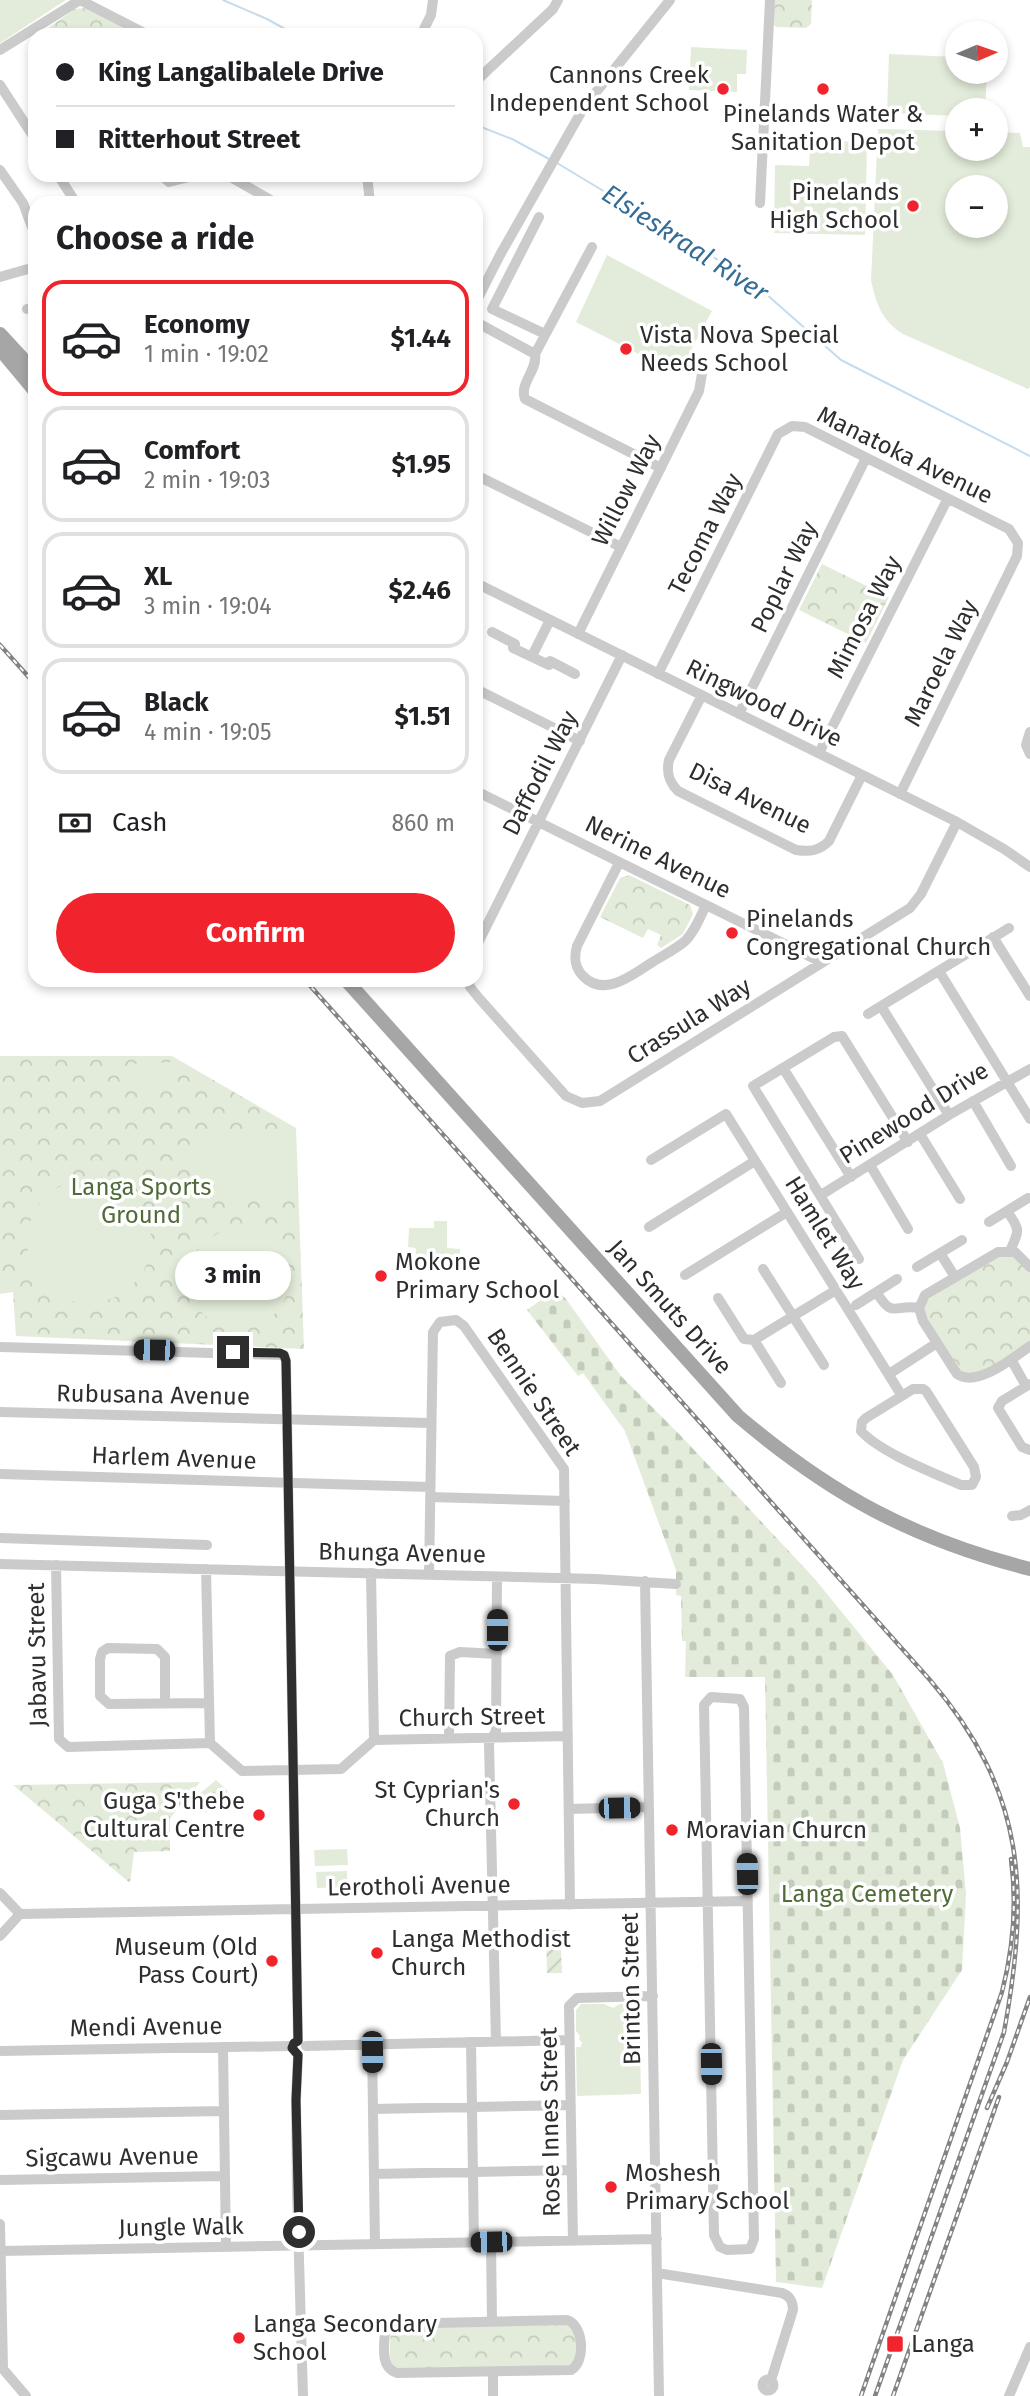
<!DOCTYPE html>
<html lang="en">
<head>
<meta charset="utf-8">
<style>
  :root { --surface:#fff; --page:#f2f2f2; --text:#202124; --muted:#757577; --line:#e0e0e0; --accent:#f1232c }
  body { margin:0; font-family:"Fira Sans",sans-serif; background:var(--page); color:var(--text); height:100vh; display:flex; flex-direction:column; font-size:26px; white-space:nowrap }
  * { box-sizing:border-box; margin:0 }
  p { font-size:23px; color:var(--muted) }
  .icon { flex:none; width:38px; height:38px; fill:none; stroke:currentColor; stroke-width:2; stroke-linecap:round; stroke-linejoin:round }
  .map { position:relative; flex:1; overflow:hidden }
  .drawer { position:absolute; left:28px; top:196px; width:455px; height:791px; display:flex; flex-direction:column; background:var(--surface); border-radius:21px; box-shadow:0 4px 10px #0003 }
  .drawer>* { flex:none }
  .banner { position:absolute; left:28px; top:28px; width:455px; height:154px; border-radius:21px; box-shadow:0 4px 10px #0003; display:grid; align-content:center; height:154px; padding:0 28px; background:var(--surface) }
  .needle { width:46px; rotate:88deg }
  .tools { position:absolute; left:945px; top:21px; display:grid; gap:14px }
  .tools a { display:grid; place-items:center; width:63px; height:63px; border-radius:50%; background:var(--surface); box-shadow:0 4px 10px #0003; font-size:35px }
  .end { position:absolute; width:32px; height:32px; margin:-16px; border:9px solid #2e2e2e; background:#fff; box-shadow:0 0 0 4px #fff }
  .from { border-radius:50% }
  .bubble { position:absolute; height:49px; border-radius:24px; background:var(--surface); box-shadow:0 4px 10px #0003; font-size:23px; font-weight:700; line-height:49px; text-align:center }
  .car { position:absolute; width:21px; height:42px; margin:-21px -10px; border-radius:9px; box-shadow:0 0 5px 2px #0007; background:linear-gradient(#222 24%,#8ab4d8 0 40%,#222 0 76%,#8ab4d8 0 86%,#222 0) }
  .banner b { display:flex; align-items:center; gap:24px; height:66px; font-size:26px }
  .banner b+b { border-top:2px solid var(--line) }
  .banner i { width:18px; height:18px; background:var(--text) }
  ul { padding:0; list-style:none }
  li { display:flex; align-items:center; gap:21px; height:116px; margin:0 14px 10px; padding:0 14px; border:4px solid var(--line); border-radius:21px }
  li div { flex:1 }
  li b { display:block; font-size:26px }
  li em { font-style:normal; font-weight:700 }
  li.on { border-color:var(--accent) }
  li>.icon { width:63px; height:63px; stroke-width:1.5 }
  h2 { padding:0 28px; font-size:32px; line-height:84px }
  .pay { display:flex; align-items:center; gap:18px; height:77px; padding:0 28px; font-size:26px }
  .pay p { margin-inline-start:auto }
  .button { display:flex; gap:14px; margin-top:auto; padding:14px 28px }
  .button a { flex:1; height:80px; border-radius:42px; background:var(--accent); color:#fff; font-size:28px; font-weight:700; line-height:80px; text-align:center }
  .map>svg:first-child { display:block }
  .grass { fill:url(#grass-tufts) }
  .forest { fill:url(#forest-crowns) }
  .cemetery { fill:url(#cemetery-stones) }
  .garden { fill:url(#garden-furrows) }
  .pitch { fill:#e3ecda; fill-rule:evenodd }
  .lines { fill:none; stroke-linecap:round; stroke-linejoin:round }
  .stream { stroke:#c5dcee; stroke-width:2 }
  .minor { stroke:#cbcbcb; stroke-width:10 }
  .major { stroke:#a6a6a6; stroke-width:14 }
  .rail-casing { stroke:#838383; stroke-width:4.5 }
  .rail { stroke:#fff; stroke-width:2; stroke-dasharray:5; stroke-linecap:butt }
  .route { stroke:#2e2e2e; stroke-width:9 }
  .poi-dot { fill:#f1232c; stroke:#fff; stroke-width:2.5 }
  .labels { text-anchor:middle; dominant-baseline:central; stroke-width:7; stroke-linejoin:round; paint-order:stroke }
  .poi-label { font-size:24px; fill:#2e2e2e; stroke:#fff; text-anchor:start }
  .street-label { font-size:24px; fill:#2e2e2e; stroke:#fff }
  .park-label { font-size:24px; fill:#4f6c38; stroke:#fff }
  .water-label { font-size:26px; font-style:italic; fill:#366d95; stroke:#fff }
</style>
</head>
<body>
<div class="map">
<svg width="1030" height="2396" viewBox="0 0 1030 2396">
  <defs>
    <pattern id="grass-tufts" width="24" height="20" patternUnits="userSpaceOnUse" patternTransform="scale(1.75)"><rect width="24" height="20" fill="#e3ecda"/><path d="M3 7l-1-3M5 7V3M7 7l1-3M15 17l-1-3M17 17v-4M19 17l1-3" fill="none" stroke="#c3cbbb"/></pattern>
    <pattern id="forest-crowns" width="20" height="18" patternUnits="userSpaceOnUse" patternTransform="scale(1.75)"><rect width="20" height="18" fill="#e3ecda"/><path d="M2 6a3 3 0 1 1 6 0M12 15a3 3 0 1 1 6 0" fill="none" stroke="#c3cbbb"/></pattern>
    <pattern id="cemetery-stones" width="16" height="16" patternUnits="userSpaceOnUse" patternTransform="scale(1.75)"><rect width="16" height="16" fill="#e3ecda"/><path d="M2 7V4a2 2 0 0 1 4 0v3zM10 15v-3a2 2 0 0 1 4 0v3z" fill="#c3cbbb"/></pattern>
    <pattern id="garden-furrows" width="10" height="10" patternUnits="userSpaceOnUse" patternTransform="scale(1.75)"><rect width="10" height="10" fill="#e3ecda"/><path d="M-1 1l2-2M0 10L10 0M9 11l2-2" fill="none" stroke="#c3cbbb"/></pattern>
  </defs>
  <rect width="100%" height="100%" fill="#fff"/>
  <path class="grass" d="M216,1780l11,10 2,5 -24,18 -9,-12 -2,1 -2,-2z"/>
  <path class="forest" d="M775,0h37l-1,24 -5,4 -30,-1 -3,-3z
    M86,8l50,27h-94l-1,-2 34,-24z
    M822,564l67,33 -23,46 -67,-33z
    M629,875l61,30 3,9 -10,20 -22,14 -4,-3 4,-10 -13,-6 -5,9 -43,-21 20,-39z
    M0,1056h172l124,72 8,221 -288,-13 -3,-44 -13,2z
    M1010,1253l20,19v71l-52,32h-15l-37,-57 -3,-9 4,-9 71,-45z
    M200,1782l-30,36v33l-36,1 -4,31 -117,-98z
    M567,2323l8,4 2,32 -3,6 -177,6 -8,-7 2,-36z"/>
  <path class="cemetery" d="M556,1289l10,10 55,77 60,60 133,142 79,97 50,88 17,65 6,66 -4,76 -59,90 -81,228 -46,-6 -11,-605h-80l1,-36h-4l-1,-45 -5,-1v-25l-51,-139 -42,-58 -5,3 -51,-66z"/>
  <path class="garden" d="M546,1930h14l2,43h-15z"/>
  <path class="pitch" d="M0,0h66l-66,43z
    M691,47l56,3 -1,24h-9v18l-48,-2z
    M889,54l68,3v15h30l-2,38h-28v6l-70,-3z
    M878,129l79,2v18h39v-17l24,1 3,14h7v240l-2,2 -123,-54c-23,-13 -29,-31 -34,-55zM957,187h39v39h-39z
    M828,141l39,1 -2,93 -91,-2 1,-68 34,1 1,-17h18z
    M607,255l105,56 -34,63 -102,-52z
    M173,1062l2,26 -47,2 -1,-26z
    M295,1130l2,62 -103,4 -2,-62z
    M27 1241a62 62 0 1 1 124 0a62 62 0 1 1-124 0Z
    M434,1221h13v27l13,1v22l-45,-1 1,-22 -8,-1 1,-19h25z
    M189 1279a50 50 0 1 1 100 0a50 50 0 1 1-100 0Z
    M347,1849l1,16 -33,1 -1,-16z
    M347,1871v16l-30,1 -1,-16z
    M581,2004h23l9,4 7,-4h14l5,4 2,86 -64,2 -1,-49h5l1,-5 -3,-2 1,-4 -4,-5v-21z"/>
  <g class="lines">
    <path class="stream" d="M223,0l44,19 29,16
      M476,125l36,14 37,20
      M557,163l191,115 93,82 189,96"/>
    <path class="minor" d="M421,35l10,-20 2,-15
      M0,50l80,-50 68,35
      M476,81l77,-72 5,-9
      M0,85l35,54
      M0,170l23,33 12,32
      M58,175l18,28
      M161,175l8,7 28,-7
      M227,175l49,28
      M367,175l3,28
      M760,203l10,-203
      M539,217l-47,92 53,25
      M0,277l35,-10
      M476,302l24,-47 84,-148 86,-107
      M27,309l8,-2
      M476,322l59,32c3,16 -16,29 -10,45l136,69
      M535,354l57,-107
      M476,475l145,72
      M476,583l481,239 47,27 26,18
      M492,632l23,12 -2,4 36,17 1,-4 25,13
      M578,634l121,-243 5,-29
      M532,656l18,-36
      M658,674l120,-240 14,-8 13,1 204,102 9,14 -1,13 -117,238
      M476,689l104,52
      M702,695l-33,65c-3,13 0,22 9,31l118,59c14,2 23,1 33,-9l33,-66
      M739,714l127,-256
      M1030,732l-4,13 4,9
      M819,753l128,-253
      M476,791l345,171
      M619,863l-42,83c-3,11 -3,21 6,30 21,22 49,-1 68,-13 11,-7 23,-13 33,-21 10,-9 16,-25 22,-37
      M993,937l37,59
      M476,947l146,-292
      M939,971l91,148
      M468,980l2,7 8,10 88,99 16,7 18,-2 310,-193 11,-14 36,-72
      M881,1006l68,109
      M868,1014l141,-86
      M783,1068l68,109
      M973,1101l38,65
      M920,1134l40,65
      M651,1160l75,-46 176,282
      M870,1165l38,64
      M821,1195l128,-80 81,-46
      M1007,1211c14,20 12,19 3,40
      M989,1222l39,-24
      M649,1227l106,-66
      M940,1253l15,24
      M859,1259l-106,-173 81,-49 8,-1 66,106
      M917,1267l45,-27
      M1030,1267l-15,-15h-17l-73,43 -6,13 4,13 34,53c20,14 56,-16 73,-28
      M763,1269l61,96
      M685,1275l102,-63
      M877,1293c16,26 17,11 42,15
      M718,1298l26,41 10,1 27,43
      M856,1305l41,-26
      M754,1340l82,-50
      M0,1347l284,8 2,6 12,680
      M1011,1359l15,27
      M889,1374l48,-31
      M1030,1384l-28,17 -4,7 24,39 8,3
      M913,1389h10l3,2 48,76 2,10 -4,8h-11c-27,-12 -80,-32 -100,-54l1,-9 4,-4z
      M0,1412l430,11
      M0,1474l430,13
      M430,1497l135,4
      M1012,1516l9,-1 9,-5
      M0,1538l207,7
      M0,1564l596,15 80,5
      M56,1565l3,174 9,8 142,-4 32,28 99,-2 33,-29 194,-4
      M206,1569l4,174
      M371,1573l3,167
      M429,1575l4,-243 7,-10 16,-2 8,6 100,143 6,436
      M645,1581l14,815
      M711,1697l29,2 4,8 10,532 -4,10 -23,1 -7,-3 -6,-12 -10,-530z
      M165,1703v-46l-8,-8 -49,-1 -6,4 -2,7v37l9,8 100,-1
      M449,1738l1,-82 10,-4 37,2
      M569,1809l80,-2
      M0,1893l20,21
      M20,1914l728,-13
      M0,1936l20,-22
      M471,2042l3,201
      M496,2042l-7,-299 7,-12 1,-154
      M372,2045l3,199
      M306,2046l263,-6
      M223,2047l3,200
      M0,2051l292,-5
      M298,2055l-2,45 1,91 6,205
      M373,2109l197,-4
      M0,2115l224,-4
      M374,2174l198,-4
      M0,2180l225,-4
      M0,2224l3,145 23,27
      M573,2241l-4,-235 8,-8 76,-2
      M491,2242l1,79
      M0,2251l657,-12
      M657,2273l125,20c8,3 11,8 11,17l-22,70
      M567,2320c17,5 19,42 4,50l-174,3c-17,-5 -13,-26 -12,-41l9,-8z
      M493,2372v24
      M762.5 2385a5.5 5.5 0 1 1 11 0a5.5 5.5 0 1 1-11 0Z
      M1009,2396l21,-49"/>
    <path class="major" d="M0,334l35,38
      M0,349l35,42
      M346,980l392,436c92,78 174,123 292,153"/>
    <g class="rail-casing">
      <path id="rail" d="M0,645l35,39
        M305,980l625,700c96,112 100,210 74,352l-129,364
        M987,2108l20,-46 23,-65
        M861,2396l141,-404c11,-43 15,-88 9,-133
        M893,2396l106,-299"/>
    </g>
    <use href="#rail" class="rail"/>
  </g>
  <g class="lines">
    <path class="route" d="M233,1352l47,1 4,2 2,6 12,680 -4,2 -2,5 6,7 -2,45 3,132"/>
  </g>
  <g class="poi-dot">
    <circle cx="723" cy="89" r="7"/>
    <circle cx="823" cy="89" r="7"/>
    <circle cx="913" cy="206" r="7"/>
    <circle cx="626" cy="349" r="7"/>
    <circle cx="732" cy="933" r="7"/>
    <circle cx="381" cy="1276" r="7"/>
    <circle cx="514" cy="1804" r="7"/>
    <circle cx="259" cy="1815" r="7"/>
    <circle cx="672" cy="1830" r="7"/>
    <circle cx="377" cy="1953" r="7"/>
    <circle cx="272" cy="1961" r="7"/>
    <circle cx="611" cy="2187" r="7"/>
    <circle cx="239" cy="2338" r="7"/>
    <rect x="886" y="2335" width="18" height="18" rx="3.5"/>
  </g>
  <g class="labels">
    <g class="poi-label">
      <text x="709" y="75" text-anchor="end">Cannons Creek<tspan x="709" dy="28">Independent School</tspan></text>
      <text x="823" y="114" text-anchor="middle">Pinelands Water &amp;<tspan x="823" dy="28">Sanitation Depot</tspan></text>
      <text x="899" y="192" text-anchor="end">Pinelands<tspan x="899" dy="28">High School</tspan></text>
      <text x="640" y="335">Vista Nova Special<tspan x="640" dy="28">Needs School</tspan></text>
      <text x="746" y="919">Pinelands<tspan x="746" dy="28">Congregational Church</tspan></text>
      <text x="395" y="1262">Mokone<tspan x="395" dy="28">Primary School</tspan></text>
      <text x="500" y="1790" text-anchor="end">St Cyprian's<tspan x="500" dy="28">Church</tspan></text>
      <text x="245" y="1801" text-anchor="end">Guga S'thebe<tspan x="245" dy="28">Cultural Centre</tspan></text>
      <text x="686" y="1830">Moravian Churcn</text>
      <text x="391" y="1939">Langa Methodist<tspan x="391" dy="28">Church</tspan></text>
      <text x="258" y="1947" text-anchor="end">Museum (Old<tspan x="258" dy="28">Pass Court)</tspan></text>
      <text x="625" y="2173">Moshesh<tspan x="625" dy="28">Primary School</tspan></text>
      <text x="253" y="2324">Langa Secondary<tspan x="253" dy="28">School</tspan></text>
      <text x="911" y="2344">Langa</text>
    </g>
    <g class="street-label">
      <text transform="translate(905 455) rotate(26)">Manatoka Avenue</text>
      <text transform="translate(626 490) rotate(-63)">Willow Way</text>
      <text transform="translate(705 534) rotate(-63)">Tecoma Way</text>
      <text transform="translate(784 577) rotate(-64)">Poplar Way</text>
      <text transform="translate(864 617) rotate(-63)">Mimosa Way</text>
      <text transform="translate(941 663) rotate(-64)">Maroela Way</text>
      <text transform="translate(764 703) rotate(26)">Ringwood Drive</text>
      <text transform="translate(540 773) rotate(-63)">Daffodil Way</text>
      <text transform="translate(750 798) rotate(26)">Disa Avenue</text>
      <text transform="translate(658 857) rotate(26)">Nerine Avenue</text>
      <text transform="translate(689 1021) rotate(-32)">Crassula Way</text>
      <text transform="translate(914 1113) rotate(-32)">Pinewood Drive</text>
      <text transform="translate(825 1233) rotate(58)">Hamlet Way</text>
      <text transform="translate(670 1307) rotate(48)">Jan Smuts Drive</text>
      <text transform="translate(534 1392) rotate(56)">Bennie Street</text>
      <text transform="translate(153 1395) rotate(1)">Rubusana Avenue</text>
      <text transform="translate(174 1458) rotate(2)">Harlem Avenue</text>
      <text transform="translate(402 1553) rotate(1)">Bhunga Avenue</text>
      <text transform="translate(37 1655) rotate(-91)">Jabavu Street</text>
      <text transform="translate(472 1717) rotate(-1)">Church Street</text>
      <text transform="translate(419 1886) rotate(-1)">Lerotholi Avenue</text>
      <text transform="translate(631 1989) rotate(-91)">Brinton Street</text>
      <text transform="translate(146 2027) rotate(-1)">Mendi Avenue</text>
      <text transform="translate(550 2122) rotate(-91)">Rose Innes Street</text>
      <text transform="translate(112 2157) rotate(-1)">Sigcawu Avenue</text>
      <text transform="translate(181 2227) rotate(-1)">Jungle Walk</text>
    </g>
    <g class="park-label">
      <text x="141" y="1187">Langa Sports<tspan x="141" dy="28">Ground</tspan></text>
      <text x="867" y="1894">Langa Cemetery</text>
    </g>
    <g class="water-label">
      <text transform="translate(685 243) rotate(33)">Elsieskraal River</text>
    </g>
  </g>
</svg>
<div class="tools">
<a><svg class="needle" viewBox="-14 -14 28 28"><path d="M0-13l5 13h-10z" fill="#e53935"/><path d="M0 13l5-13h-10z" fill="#757577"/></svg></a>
<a>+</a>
<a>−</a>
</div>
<i class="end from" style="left:299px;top:2232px"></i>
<i class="end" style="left:233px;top:1352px"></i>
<div class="bubble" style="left:175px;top:1251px;width:116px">3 min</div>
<i class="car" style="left:154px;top:1350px;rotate:271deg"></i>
<i class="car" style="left:497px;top:1630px;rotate:0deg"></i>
<i class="car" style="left:619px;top:1808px;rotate:89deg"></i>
<i class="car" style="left:747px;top:1874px;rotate:359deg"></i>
<i class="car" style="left:372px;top:2052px;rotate:179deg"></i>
<i class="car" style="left:711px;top:2064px;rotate:179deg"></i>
<i class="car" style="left:491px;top:2242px;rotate:269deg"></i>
<div class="banner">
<b><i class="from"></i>King Langalibalele Drive</b>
<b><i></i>Ritterhout Street</b>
</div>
<section class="drawer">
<h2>Choose a ride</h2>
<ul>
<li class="on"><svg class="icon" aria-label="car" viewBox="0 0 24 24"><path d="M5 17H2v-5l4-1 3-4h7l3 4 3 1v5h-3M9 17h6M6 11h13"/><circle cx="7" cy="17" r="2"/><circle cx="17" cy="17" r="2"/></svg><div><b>Economy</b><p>1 min · 19:02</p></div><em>$1.44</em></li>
<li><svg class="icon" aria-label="car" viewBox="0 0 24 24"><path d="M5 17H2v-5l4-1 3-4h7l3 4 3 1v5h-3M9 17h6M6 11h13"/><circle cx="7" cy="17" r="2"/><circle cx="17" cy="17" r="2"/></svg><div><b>Comfort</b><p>2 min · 19:03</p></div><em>$1.95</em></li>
<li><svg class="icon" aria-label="car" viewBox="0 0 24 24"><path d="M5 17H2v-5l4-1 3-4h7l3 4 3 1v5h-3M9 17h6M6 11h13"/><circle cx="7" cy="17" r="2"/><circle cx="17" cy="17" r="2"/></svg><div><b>XL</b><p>3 min · 19:04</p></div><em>$2.46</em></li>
<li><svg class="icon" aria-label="car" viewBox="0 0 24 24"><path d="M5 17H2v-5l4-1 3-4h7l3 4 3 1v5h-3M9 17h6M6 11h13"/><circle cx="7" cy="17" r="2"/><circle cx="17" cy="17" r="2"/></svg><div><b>Black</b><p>4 min · 19:05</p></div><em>$1.51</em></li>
</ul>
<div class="pay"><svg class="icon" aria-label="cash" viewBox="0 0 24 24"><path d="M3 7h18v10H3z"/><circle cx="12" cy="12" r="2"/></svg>Cash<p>860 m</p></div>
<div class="button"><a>Confirm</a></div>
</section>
</div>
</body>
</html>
